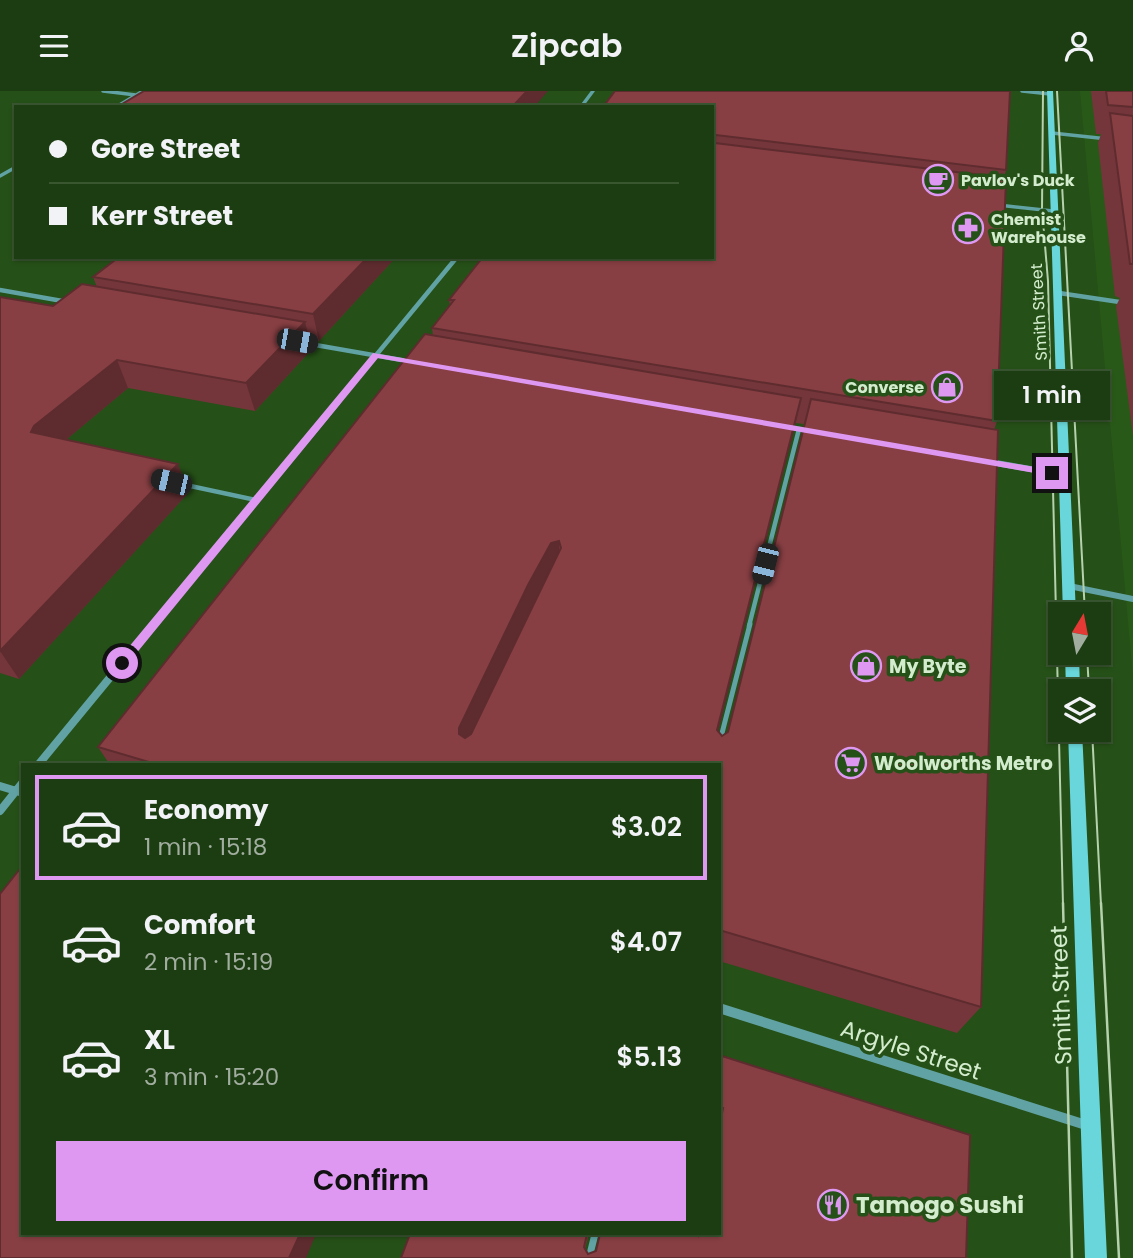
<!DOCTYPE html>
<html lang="en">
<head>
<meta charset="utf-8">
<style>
  :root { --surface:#1c3c11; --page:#29471f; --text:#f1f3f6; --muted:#a0ad9f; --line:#3a5631; --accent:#de98f2 }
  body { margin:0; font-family:Poppins,sans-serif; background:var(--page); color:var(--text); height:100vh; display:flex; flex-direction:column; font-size:26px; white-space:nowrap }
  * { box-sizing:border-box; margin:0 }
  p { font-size:23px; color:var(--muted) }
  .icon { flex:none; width:38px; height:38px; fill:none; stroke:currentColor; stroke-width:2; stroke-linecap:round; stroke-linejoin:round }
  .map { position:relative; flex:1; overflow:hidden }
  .side { position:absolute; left:21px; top:672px; width:700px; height:472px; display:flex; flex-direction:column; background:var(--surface); border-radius:0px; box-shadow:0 2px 5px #0004,0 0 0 2px var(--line) }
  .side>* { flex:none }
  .banner { position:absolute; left:14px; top:14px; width:700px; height:154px; border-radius:0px; box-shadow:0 2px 5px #0004,0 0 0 2px var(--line); display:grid; align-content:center; height:154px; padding:0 35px; background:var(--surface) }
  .needle { width:46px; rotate:10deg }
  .fabs { position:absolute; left:1048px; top:511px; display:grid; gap:14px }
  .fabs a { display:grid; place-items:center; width:63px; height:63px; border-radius:0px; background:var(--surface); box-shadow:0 2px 5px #0004,0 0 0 2px var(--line); font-size:35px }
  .end { position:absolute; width:32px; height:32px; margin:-16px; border:9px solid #de98f2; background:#111; box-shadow:0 0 0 4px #111 }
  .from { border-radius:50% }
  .bubble { position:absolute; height:49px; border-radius:0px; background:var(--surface); box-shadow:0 2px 5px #0004,0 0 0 2px var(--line); font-size:23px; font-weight:600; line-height:49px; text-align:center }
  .car { position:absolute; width:21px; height:42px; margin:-21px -10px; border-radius:9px; box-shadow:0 0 5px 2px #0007; background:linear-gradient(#222 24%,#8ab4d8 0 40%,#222 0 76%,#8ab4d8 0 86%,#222 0) }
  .banner b { display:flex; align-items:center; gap:24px; height:66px; font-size:26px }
  .banner b+b { border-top:2px solid var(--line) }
  .banner i { width:18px; height:18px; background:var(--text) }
  ul { padding:12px 0 0; list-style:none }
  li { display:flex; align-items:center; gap:21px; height:105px; margin:0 14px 10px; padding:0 21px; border:4px solid transparent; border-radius:0px }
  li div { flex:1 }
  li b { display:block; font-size:26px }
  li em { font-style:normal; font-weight:600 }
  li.on { border-color:var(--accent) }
  li>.icon { width:63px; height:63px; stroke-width:1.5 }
  .cta { display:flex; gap:14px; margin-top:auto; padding:14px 35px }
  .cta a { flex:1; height:80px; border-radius:0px; background:var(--accent); color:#111; font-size:28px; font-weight:600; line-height:80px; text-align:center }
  header { display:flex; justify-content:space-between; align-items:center; height:91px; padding:0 35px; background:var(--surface); font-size:32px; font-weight:600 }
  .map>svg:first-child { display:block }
  .built { fill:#295918 }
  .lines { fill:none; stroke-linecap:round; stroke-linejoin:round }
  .lane-far2 { stroke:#61a2a4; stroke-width:4.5 }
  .lane-far1 { stroke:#61a2a4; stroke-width:5 }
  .lane { stroke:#61a2a4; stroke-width:7 }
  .street-far4 { stroke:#61a2a4; stroke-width:3.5 }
  .street-far3 { stroke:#61a2a4; stroke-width:4.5 }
  .street-far2 { stroke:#61a2a4; stroke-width:6 }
  .street-far1 { stroke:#61a2a4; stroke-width:8 }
  .street { stroke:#61a2a4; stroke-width:10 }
  .secondary { fill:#68d6da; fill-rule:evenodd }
  .tram-far1 { stroke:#b5d1ad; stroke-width:2 }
  .tram { stroke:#b5d1ad; stroke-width:2.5 }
  .wall { fill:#74363a; fill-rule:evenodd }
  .shaded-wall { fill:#5e2c2f }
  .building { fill:#873f43; stroke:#5e2c2f; stroke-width:2; fill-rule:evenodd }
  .route { fill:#de98f2 }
  .labels { text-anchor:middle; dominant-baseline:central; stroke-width:7; stroke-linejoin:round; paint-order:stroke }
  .far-poi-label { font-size:16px; font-weight:bold; fill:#d3eccd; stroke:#255017; text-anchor:start }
  .far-street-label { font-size:16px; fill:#d3eccd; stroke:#255017 }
  .poi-label { font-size:19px; font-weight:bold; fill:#d3eccd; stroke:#255017; text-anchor:start }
  .near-street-label { font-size:23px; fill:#d3eccd; stroke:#255017 }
  .near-poi-label { font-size:23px; font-weight:bold; fill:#d3eccd; stroke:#255017; text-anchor:start }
</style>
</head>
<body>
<header><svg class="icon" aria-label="menu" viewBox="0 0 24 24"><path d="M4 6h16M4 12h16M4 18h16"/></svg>Zipcab<svg class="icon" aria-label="person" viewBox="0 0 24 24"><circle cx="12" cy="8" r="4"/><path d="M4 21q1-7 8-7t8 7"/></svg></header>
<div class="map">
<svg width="1133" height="1167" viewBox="0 0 1133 1167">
  <rect width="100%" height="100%" fill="#255017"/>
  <path class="built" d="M1080,0h53v586z"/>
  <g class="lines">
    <path class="lane-far2" d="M181,393l75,16
      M749,535l50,-197"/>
    <path class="lane-far1" d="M720,650l30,-117"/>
    <path class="lane" d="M589,1167l6,-24"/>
    <path class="street-far4" d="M103,0l41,5
      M1022,0l28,3
      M116,16l27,-16
      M581,16l12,-16
      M1052,42l56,6
      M0,85l16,-9
      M998,114l55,6"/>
    <path class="street-far3" d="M0,199l68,12
      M1059,202l74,11
      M304,252l109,19
      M335,314l122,-148"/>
    <path class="street-far2" d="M990,371l75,13
      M1069,495l64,13
      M153,535l184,-223"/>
    <path class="street-far1" d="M38,674l116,-141
      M0,695l23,7
      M0,720l23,-29"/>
    <path class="street" d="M719,917l370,118"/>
    <path class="secondary" d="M1047,0h6l23,523h-13z
      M1065,562h14l1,38h-14z
      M1068,639h14l25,528h-22z"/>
    <path class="tram-far1" d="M1043,0l-1,119 6,71 15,624
      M1057,0l28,523
      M1087,562l2,38
      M1092,639l9,175"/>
    <path class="tram" d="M1063,812l9,355
      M1101,812l18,355"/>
  </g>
  <path class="wall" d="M1091,0h42v345l-17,-130 4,-8 -5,-2 -17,-153 3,-9h-5z
    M712,16l294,63 -2,8 -7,243 -3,9 -13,577 -24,26 -238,-72v-196h-609l-12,-18 335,-411 -1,-8 18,-23 -1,-5zM795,332l9,1 -76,308 -6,4 -4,-5z
    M119,166h277l-77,84 -10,-2 3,10 -57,62 -127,-23 -61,51 122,53 -170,187 -19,-6v-376l53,9 44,-19 -4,-10z
    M722,965l244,202h-565l9,-24h179l-4,15 3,5 106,-20h25v-172z"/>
  <path class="shaded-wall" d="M527,0h21l-14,16h-22z
    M368,166h28l-77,84 -6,-27z
    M305,231l7,27 -57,62 -9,-28z
    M117,269l11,28 -79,66 -18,-22 3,-6z
    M801,307l-8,36 -83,330 7,-34z
    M178,373l11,28 -170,187 -19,-28z
    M559,450v36l-95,188 -5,-37 69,-143 23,-42z
    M300,1143h16l-10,24h-17z"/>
  <path class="building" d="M144,0h383l-15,16h-395z
    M615,0h395l-4,79 -290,-35 -4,3v-31h-109z
    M1106,0h27v16l-25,-2z
    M1110,22l23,3v148h-3z
    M712,50l3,2 291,35 -9,243 -565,-93 22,-28h-5l34,-43h229z
    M119,166h249l-55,57 -220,-37z
    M82,193l223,38 -59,61 -129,-23 -83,66 -3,6 147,32 -178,187v-354l53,9z
    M425,243l376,64 -84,332 5,6 6,-4 83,-333 187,31 -17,577 -262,-77v-165h-560l-61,-18zM559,450l2,7 -90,186 -6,4 -6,-4v-6l69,-143 23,-42z
    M23,774v369h277l-11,24h-289v-364z
    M722,965l248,79 -4,123h-565l9,-24h177l-3,13 4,7 8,-3 4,-17h92l6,2v-2h21v-106l4,-20 -4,-2v-39z"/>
  <path class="route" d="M373,262l679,117 5,3 -5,3 -674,-118 -252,308h-8v-6z"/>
  <defs>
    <g id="cafe-ring" transform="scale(1.575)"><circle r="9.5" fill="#255017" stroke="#de98f2" stroke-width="1.5"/><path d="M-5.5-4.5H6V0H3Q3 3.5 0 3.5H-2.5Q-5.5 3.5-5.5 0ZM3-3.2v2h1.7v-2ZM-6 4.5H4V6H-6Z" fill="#de98f2"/></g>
    <g id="pharmacy-ring" transform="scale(1.575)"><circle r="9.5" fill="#255017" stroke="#de98f2" stroke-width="1.5"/><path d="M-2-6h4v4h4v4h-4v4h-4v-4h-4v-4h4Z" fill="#de98f2"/></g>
    <g id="shop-ring" transform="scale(1.575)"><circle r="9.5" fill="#255017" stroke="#de98f2" stroke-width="1.5"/><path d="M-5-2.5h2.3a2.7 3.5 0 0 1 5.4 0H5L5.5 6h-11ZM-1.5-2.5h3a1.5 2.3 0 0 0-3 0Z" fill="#de98f2"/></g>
    <g id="supermarket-ring" transform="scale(1.575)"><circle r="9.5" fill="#255017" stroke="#de98f2" stroke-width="1.5"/><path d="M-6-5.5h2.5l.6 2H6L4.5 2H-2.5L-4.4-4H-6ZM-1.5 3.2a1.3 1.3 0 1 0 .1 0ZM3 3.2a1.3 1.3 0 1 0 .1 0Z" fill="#de98f2"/></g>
    <g id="restaurant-ring" transform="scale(1.575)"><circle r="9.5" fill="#255017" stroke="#de98f2" stroke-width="1.5"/><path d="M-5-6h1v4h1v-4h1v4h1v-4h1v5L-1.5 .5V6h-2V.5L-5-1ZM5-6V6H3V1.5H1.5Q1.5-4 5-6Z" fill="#de98f2"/></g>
  </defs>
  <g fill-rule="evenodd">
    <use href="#cafe-ring" x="938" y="89"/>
    <use href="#pharmacy-ring" x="968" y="137"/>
    <use href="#shop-ring" x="947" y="296"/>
    <use href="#shop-ring" x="866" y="575"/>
    <use href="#supermarket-ring" x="851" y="672"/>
    <use href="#restaurant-ring" x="833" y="1114"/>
  </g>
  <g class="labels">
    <g class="far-poi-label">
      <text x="961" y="89">Pavlov's Duck</text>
      <text x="991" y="128">Chemist<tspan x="991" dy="18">Warehouse</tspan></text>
      <text x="924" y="296" text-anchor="end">Converse</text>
    </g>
    <g class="far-street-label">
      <text transform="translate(1039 221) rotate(-93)">Smith Street</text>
    </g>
    <g class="poi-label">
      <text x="889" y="575">My Byte</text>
      <text x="874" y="672">Woolworths Metro</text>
    </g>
    <g class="near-street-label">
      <text transform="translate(1061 904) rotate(-92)">Smith Street</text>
      <text transform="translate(911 959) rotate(18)">Argyle Street</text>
    </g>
    <g class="near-poi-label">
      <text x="856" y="1114">Tamogo Sushi</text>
    </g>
  </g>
</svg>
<div class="fabs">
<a><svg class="needle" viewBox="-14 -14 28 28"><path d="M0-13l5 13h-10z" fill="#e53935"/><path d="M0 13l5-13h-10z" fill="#a0ad9f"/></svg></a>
<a><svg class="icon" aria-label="layers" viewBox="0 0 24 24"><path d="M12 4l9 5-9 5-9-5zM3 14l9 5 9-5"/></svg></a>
</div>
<i class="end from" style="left:122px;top:572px"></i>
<i class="end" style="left:1052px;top:382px"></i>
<div class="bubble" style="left:994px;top:280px;width:116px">1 min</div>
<i class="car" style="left:297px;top:250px;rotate:100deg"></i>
<i class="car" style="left:171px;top:391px;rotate:283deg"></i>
<i class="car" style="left:765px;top:473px;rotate:194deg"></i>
<div class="banner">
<b><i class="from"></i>Gore Street</b>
<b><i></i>Kerr Street</b>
</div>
<section class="side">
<ul>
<li class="on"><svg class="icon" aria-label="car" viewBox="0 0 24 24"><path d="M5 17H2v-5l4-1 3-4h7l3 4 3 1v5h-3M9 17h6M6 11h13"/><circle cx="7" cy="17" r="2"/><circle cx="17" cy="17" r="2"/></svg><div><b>Economy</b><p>1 min · 15:18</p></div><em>$3.02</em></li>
<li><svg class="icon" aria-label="car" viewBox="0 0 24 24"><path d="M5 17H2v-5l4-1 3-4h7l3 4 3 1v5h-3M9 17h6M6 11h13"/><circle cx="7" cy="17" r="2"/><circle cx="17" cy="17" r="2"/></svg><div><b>Comfort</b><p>2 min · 15:19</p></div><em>$4.07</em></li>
<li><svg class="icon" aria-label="car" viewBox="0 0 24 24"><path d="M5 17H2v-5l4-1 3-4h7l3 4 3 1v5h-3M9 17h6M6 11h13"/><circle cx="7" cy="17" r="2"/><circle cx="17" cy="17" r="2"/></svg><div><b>XL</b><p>3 min · 15:20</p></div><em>$5.13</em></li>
</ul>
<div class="cta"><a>Confirm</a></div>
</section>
</div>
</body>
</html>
